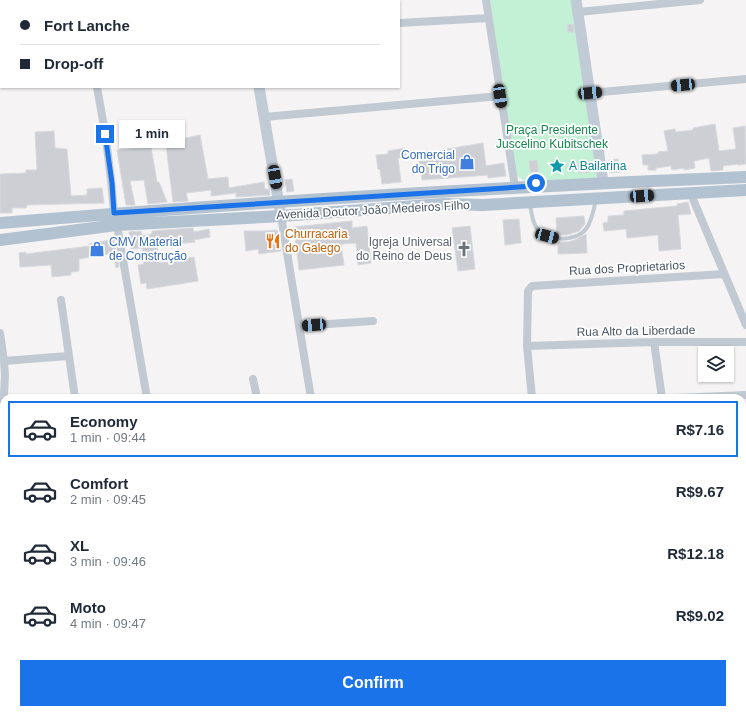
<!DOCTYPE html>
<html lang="en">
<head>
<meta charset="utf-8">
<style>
  :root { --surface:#fff; --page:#f2f2f3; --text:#1f2937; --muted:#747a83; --line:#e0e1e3; --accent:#1a73e8 }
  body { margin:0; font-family:Arial,sans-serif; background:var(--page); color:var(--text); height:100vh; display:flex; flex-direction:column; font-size:15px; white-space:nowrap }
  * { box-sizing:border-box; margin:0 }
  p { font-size:13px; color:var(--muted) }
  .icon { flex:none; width:22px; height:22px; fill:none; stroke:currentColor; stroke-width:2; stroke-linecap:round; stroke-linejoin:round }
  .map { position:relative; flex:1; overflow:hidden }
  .sheet { position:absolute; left:0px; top:394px; width:746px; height:320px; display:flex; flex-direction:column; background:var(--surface); border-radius:12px 12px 0 0; box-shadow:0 1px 3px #0004 }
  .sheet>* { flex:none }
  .top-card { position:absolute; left:0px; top:0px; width:400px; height:88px; box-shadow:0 1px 3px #0004; display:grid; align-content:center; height:88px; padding:0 20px; background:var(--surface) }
  .tools { position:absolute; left:698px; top:346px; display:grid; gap:8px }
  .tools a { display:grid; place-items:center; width:36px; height:36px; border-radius:0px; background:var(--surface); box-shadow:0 1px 3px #0004; font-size:20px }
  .end { position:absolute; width:18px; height:18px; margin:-9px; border:5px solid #1a73e8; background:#fff; box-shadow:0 0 0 2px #fff }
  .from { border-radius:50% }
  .bubble { position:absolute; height:28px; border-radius:0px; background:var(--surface); box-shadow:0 1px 3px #0004; font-size:13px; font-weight:700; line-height:28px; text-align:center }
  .car { position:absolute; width:12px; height:24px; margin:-12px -6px; border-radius:5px; box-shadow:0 0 3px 1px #0007; background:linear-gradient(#222 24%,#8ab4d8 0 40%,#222 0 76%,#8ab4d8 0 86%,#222 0) }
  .top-card b { display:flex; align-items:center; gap:14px; height:38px; font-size:15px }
  .top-card b+b { border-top:1px solid var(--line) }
  .top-card i { width:10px; height:10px; background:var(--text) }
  ul { padding:7px 0 0; list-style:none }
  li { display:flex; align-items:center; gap:12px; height:56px; margin:0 8px 6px; padding:0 12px; border:2px solid transparent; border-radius:0px }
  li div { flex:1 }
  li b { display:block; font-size:15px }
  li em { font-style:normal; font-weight:700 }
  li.on { border-color:var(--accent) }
  li>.icon { width:36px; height:36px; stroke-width:1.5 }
  .button { display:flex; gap:8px; margin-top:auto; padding:8px 20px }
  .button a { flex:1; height:46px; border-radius:0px; background:var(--accent); color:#fff; font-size:16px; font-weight:700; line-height:46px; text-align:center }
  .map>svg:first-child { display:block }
  .green { fill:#c3f1d5 }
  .building { fill:#cdcfd5; stroke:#d7d9de }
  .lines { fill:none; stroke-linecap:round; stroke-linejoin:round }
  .service { stroke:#c1cad2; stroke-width:4 }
  .minor { stroke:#c1cad2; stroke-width:8 }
  .secondary { stroke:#c1cbd6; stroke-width:11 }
  .primary { stroke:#b3c2d1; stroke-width:12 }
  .route { stroke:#1a73e8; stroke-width:5 }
  .labels { text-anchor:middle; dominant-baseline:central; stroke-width:3.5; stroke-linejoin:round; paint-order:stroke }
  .park-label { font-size:12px; fill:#17864f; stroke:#fff }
  .shop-label { font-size:12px; fill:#366cbe; stroke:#fff; text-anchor:end }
  .culture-label { font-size:12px; fill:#0d838f; stroke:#fff; text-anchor:start }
  .street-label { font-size:12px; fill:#4a5661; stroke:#fff }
  .food-label { font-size:12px; fill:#c56008; stroke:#fff; text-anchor:start }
  .worship-label { font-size:12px; fill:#5b616d; stroke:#fff; text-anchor:end }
</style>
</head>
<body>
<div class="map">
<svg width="746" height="714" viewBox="0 0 746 714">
  <rect width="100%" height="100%" fill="#f5f3f3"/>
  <path class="green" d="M490,0h81l27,172 -2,6 -67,6 -12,-8z"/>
  <path class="building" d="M573,24l1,8h-6l-1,-7z
    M715,124l4,27 17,-2 -3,-21 12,-2 1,38 -8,1v-1l-15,2v4l-12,1 -2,-13 -15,3 1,7 -11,2v-2l-12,2 -1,-4 -15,2v2h-8v-5h-5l-1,-10 16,-1v-2l10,-1 -4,-20 11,-2 1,3 17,-2v-2z
    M54,131l1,17 12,1 4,47 16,-1v-6l15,-1 2,15 -77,2 -1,3h-14v5h-12v-39l26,-1v-3h11l-2,-38z
    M200,135l8,44 20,-2 1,11 35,-6 1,7h4l1,6 -34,2v-4l-25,3v-6l-25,3 2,8 -15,1 -7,-57 16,-2 -1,-4z
    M483,143l3,23 18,-3 2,13 -18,2v-3l-66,5 -4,-27 11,-2 1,4 18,-3 -1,-3z
    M151,147l6,35h2l8,20 -19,2 -4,-24 -14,1 5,24h-9l-9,-55z
    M405,148l1,9 -8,1 3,24 -19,2 -2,-14 -2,-1 -2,-14 12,-1v-3z
    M618,159l2,13 -9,1 -2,-13z
    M537,160l2,14 -8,1 -2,-14z
    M589,163v9l-10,1 -1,-9z
    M292,179l2,12 -7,1 -2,-12z
    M688,202l3,12 -13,1 3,34 -22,2 -1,-16 -31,3 -1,-9 -22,2 -1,-8 5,-1v-6l16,-1v-4l53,-5v-2z
    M584,216l1,8 -6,7 -12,4h-10l-1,-17z
    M519,219l2,24 -16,2 -2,-25z
    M352,221v7l15,-2 4,37 -13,2 -2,-22 -15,1 3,21 -45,5 -5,-43z
    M470,226l5,43 -17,2 -6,-43z
    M193,228l1,4 15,-3 1,8 -16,3 1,2 -38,4 3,17 34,-6 4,24 -51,8 -1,-6 -5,1 -3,-19 6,-1 -2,-16 -11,1 -2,-17 12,-1 1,5 10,-2v-3z
    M277,230l4,21 -22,3 -1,-5 -12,2 -2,-20h21z
    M586,234l1,19 -29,1v-12h10l7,-2z
    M114,239l5,28 -3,1 -3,-15 -34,6v12l-8,1v3l-19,2 -1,-12 -31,2 -1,-14 7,-1v2l64,-8 -1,-2z"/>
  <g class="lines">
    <path class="service" d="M530,204c1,7 2,15 5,21 9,17 40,18 51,4 6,-8 8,-20 10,-30"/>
    <path class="minor" d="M80,0v1
      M486,0l29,187
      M578,12l122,-12
      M399,23l90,-5
      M97,87c8,42 14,84 17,126
      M590,93l156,-14
      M264,117l236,-21
      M690,192l56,133
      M281,216l30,182
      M117,225l30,173
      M61,300l14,98
      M299,326l74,-5
      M0,333l4,28 1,14 -5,99
      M654,342l8,56
      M527,346l127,-4h92
      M4,361l64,-5
      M253,379l4,19
      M532,398l-5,-52 1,-55 4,-5 192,-12
      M676,398l70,-3
      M742,452h4
      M742,508h4
      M742,561h4
      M742,625h4
      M123,710v4
      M198,710l1,4
      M310,710l1,4
      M357,710v4
      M367,710l1,4
      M565,710l1,4
      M57,714v-4"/>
    <path class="secondary" d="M243,0l1,1
      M576,0l27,182
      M259,87l22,129"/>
    <path class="primary" d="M0,223c248,-21 497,-36 746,-46
      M0,240l117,-15 164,-9 162,-12 40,1 263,-15"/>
  </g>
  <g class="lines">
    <path class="route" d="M105,134l7,49 2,30 392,-25 26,-2 4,-3"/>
  </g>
  <defs>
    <g id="shop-bare" transform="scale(1.2)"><path d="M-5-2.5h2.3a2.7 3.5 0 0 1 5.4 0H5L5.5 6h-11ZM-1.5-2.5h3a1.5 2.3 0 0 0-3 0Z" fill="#3f7fe0" stroke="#fff" stroke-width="2.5" paint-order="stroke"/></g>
    <g id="sight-bare" transform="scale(1.2)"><path d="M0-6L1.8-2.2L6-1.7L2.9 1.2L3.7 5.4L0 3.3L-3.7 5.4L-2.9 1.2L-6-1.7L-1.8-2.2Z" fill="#0f9aa8" stroke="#fff" stroke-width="2.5" paint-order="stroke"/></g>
    <g id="restaurant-bare" transform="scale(1.2)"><path d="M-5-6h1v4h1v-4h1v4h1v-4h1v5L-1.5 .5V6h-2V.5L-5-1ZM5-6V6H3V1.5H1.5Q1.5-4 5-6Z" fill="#e8710a" stroke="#fff" stroke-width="2.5" paint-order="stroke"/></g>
    <g id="church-bare" transform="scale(1.2)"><path d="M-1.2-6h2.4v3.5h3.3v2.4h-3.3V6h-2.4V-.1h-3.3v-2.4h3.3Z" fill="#6b7280" stroke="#fff" stroke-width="2.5" paint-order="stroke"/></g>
  </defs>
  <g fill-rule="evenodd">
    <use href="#shop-bare" x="467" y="162"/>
    <use href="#sight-bare" x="557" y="166"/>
    <use href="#restaurant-bare" x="273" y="241"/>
    <use href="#shop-bare" x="97" y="249"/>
    <use href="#church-bare" x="464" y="249"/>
  </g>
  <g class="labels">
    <g class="park-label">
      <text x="552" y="130">Praça Presidente<tspan x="552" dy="14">Juscelino Kubitschek</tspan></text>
    </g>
    <g class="shop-label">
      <text x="455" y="155">Comercial<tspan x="455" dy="14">do Trigo</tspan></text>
      <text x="109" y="242" text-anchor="start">CMV Material<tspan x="109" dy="14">de Construção</tspan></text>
    </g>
    <g class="culture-label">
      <text x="569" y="166">A Bailarina</text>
    </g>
    <g class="street-label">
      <text transform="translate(373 210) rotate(-3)">Avenida Doutor João Medeiros Filho</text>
      <text transform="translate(627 268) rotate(-3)">Rua dos Proprietarios</text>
      <text transform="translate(636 331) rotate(-1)">Rua Alto da Liberdade</text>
    </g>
    <g class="food-label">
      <text x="285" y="234">Churracaria<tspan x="285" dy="14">do Galego</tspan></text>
    </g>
    <g class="worship-label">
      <text x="452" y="242">Igreja Universal<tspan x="452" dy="14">do Reino de Deus</tspan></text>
    </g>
  </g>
</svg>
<div class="tools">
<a><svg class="icon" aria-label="layers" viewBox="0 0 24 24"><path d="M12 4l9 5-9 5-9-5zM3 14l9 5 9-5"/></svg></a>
</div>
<i class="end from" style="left:536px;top:183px"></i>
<i class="end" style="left:105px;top:134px"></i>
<div class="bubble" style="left:119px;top:120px;width:66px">1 min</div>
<i class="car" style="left:683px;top:85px;rotate:265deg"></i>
<i class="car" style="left:590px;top:93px;rotate:85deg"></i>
<i class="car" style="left:500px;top:96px;rotate:171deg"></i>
<i class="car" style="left:275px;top:177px;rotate:170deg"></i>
<i class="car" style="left:642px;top:196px;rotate:86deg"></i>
<i class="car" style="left:547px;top:236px;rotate:105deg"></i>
<i class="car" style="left:314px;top:325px;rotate:266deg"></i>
<div class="top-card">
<b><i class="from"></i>Fort Lanche</b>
<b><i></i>Drop-off</b>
</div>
<section class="sheet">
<ul>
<li class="on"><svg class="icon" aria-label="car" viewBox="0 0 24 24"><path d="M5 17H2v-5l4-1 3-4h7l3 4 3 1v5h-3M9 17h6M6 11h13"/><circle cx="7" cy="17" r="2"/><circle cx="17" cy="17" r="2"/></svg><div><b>Economy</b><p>1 min · 09:44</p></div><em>R$7.16</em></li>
<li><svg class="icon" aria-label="car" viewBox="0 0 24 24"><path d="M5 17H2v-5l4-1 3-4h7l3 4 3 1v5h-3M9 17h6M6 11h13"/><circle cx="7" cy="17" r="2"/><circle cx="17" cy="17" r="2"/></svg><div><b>Comfort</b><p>2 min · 09:45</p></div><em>R$9.67</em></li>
<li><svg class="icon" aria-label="car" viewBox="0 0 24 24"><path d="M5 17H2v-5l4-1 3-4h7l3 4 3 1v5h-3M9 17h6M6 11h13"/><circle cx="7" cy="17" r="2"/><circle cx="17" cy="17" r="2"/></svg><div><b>XL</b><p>3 min · 09:46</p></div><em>R$12.18</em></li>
<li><svg class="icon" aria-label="car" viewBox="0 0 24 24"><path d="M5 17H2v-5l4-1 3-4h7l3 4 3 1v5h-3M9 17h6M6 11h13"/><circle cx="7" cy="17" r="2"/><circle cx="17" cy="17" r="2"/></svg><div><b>Moto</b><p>4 min · 09:47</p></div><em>R$9.02</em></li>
</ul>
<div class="button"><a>Confirm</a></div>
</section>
</div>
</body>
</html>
